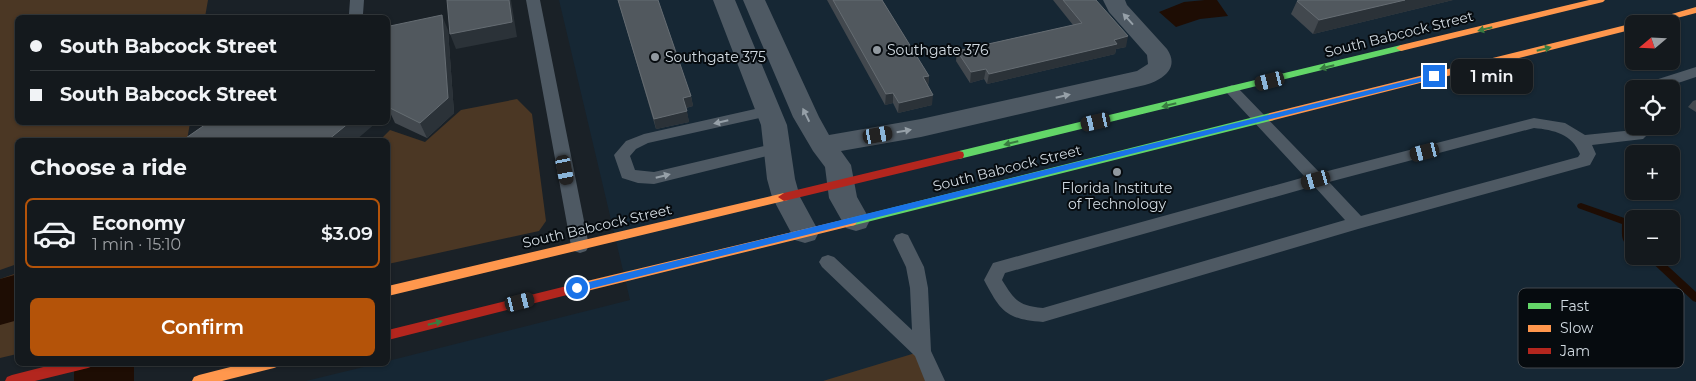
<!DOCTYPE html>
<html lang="en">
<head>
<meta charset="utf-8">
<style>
  :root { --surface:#14191d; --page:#1d2226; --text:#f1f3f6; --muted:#9da0a4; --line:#33383b; --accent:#b45309 }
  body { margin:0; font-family:Montserrat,sans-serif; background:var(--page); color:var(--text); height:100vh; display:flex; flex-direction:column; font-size:19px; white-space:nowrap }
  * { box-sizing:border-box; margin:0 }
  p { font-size:16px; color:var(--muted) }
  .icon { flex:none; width:28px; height:28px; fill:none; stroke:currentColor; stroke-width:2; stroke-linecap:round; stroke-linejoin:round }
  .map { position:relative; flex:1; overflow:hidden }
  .details { position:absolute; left:15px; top:138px; width:375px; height:228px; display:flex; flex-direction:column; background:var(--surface); border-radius:8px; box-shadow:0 1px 4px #0004,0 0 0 1px var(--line) }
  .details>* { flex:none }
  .banner { position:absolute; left:15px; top:15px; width:375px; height:110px; border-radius:8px; box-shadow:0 1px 4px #0004,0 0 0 1px var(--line); display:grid; align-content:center; height:110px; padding:0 15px; background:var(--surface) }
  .needle { width:32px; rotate:251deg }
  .tools { position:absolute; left:1625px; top:15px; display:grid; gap:10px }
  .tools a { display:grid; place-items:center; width:55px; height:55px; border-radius:8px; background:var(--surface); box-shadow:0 1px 4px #0004,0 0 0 1px var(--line); font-size:25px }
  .end { position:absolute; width:22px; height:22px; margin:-11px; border:6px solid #1a73e8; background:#fff; box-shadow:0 0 0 2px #fff }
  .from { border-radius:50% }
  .bubble { position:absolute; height:35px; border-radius:8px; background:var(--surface); box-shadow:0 1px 4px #0004,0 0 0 1px var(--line); font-size:16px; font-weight:600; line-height:35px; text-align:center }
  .car { position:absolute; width:15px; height:30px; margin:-15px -8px; border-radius:6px; box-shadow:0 0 4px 1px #0007; background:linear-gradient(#222 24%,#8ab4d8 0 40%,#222 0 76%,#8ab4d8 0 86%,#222 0) }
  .banner b { display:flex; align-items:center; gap:18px; height:48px; font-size:19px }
  .banner b+b { border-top:1px solid var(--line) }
  .banner i { width:12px; height:12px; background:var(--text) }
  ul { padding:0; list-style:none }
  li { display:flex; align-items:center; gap:15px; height:70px; margin:0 10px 8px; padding:0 5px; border:2px solid transparent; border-radius:8px }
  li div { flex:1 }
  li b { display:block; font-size:19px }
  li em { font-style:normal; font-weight:600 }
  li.current { border-color:var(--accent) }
  li>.icon { width:45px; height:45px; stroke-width:1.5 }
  h2 { padding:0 15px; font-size:22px; line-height:60px }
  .button { display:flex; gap:10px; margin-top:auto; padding:10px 15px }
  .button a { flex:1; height:58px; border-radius:8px; background:var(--accent); color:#fff; font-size:20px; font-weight:600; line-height:58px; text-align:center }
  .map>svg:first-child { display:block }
  .built { fill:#162734; fill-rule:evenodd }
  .green { fill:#4b3724 }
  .water { fill:#1e0d04 }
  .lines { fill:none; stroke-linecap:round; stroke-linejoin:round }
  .stream { fill:#1e0d04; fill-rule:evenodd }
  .river { fill:#1e0d04; fill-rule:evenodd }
  .lane { fill:#4e5963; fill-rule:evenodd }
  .street { fill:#4e5963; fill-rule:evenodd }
  .fast { fill:#63d668; fill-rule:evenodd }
  .slow { fill:#ff974d; fill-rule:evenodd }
  .jam { fill:#b3261e; fill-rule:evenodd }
  .wall { fill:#42484e }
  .shaded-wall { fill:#2b3238 }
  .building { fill:#51585e; stroke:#656c72 }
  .oneway { fill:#96a0a8 }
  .oneway2 { fill:#397b40 }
  .route { fill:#1a73e8 }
  .poi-dot { fill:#9199a0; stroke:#060b0f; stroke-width:2 }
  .labels { text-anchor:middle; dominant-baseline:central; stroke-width:4; stroke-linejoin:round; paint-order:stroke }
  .street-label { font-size:14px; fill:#d1dae1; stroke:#060b0f }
  .poi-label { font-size:14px; fill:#d1dae1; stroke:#060b0f; text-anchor:start }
  .key { fill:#060b0f; stroke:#43494e; stroke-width:1 }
  .key-label { font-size:14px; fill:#d1dae1 }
</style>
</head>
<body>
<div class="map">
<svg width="1696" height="381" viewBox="0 0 1696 381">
  <rect width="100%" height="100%" fill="#1a2127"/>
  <path class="built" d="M559,0h1137v381h-1390l74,-18 8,-1v-1l242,-61zM1634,24h37v37h-37zM1634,89h37v37h-37zM1634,154h37v37h-37zM1634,219h37v37h-37z"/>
  <path class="green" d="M0,0h208l-3,17 -187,1v104l172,1 -3,17h-169l-1,124 -17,6z
    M517,99l15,15 14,107 -7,10 -151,33v-124h-8l10,-10 35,12 36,-32z
    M17,273v34l-17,5v-33z
    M17,317v37l-17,4v-36z
    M922,351l13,30h-112z"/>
  <path class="water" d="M1205,0h12l11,16 -28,3 -24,8 -17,-15 25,-10z"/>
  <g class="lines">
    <path class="stream" d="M1581,203l49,17 4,28c-14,-5 -12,-11 -12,-24l-44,-16 -1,-2 1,-2z
      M1645,256h12l39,36v10l-3,-1z"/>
    <path class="river" d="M18,274v46l-18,5v-46z
      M74,362h60v19h-60z"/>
    <path class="lane" d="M350,0h14l-1,14 -3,4h-13l2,-4z
      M526,0h14l49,246 -3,5 -6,2 -6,-2 -3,-5z
      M1696,67v10l-36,12h-14l3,-7z
      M1232,85l5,2 83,86 214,-55 31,5 20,12 49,-5 5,-4h17l-13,13 -51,6 4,9 -6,11 -232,64 -315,93c-37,-3 -42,-10 -59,-42l9,-17 312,-86 -78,-84 -2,-3 2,-3zM1534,128c20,2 38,6 46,26l-2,3 -217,59 -32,-34zM1314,186l31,34 -302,88c-25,-3 -28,-7 -41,-28l3,-7z
      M768,106l5,1 2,4 -2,4 -125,28 -12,6 -6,7 5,14 19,2 123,-29 6,1 2,4 -2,4 -129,32 -16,-1 -16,-5 -8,-23 12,-14 18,-7z
      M902,233l6,2 16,32 4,21 3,63 14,30h-20l-10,-25 -93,-89 -3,-5 3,-5 6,-2 6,2 78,73 -2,-42 -4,-21 -13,-27 3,-5z"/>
    <path class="street" d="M713,0h22l52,125 8,54 5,18 19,35 -4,8 -10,3 -10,-3 -23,-43 -5,-18 -6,-54z
      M743,0h22l54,117 10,18 92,-16 216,-48 11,-7 -1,-9 -38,-43 -6,-12h22l2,5 40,44c13,19 -4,31 -22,36l-224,52 -80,14 10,14 6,32 13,23 -4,8 -10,3 -10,-3 -17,-30 -4,-31 -12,-16 -20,-34z"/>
    <path class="fast" d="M1401,45l3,1 2,2 -2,2 -445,109 -5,-4 5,-4z
      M1270,113l4,1 1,3 -1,3 -423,106 -4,-1 -2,-3 2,-3 4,-1z"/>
    <path class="slow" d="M1589,0h16l-2,2 -202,49 -5,-3 5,-3z
      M1696,7v6l-42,11h-17z
      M1634,23l3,1h-3v5l-364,92 -5,-4 5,-4z
      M784,193l6,4 -2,3 -400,96v-10z
      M851,218l4,1 2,3 -2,3 -268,66 -4,-2 -2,-3 2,-3 4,-2z
      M250,362h30l-1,4 -5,2 -52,13h-30l2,-4 5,-2z"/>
    <path class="jam" d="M959,151l4,1 1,3 -1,3 -179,43 -6,-4 6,-4z
      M587,281l4,2 2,3 -2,3 -203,51v-10z
      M63,362h31l-1,4 -5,2 -53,13h-30l2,-4 5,-2z"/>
  </g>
  <path class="wall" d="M618,0h40l33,96 2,10 -7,2 3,14 -33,7z
    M827,0h55l47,76 -1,10 4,19 -34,8 -5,-10 -8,2z
    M1053,0h43l30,47 -10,2 -1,5 -128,30 -3,-5 -14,4 -14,-22 1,-10 116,-26z
    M1453,0l-140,34 -22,-20 6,-13z
    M448,30l6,83 -27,25 -32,-15 -7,-15z
    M1696,100v12l-8,-5 5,-6z"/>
  <path class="shaded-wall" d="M509,0h2l6,37 -61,12 -6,-15z
    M1405,0h48l-140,34 6,-14z
    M442,15l6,15 6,83 -27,25 -7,-15z
    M1128,36l-2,11 -10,2 -1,5 -128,30 2,-10z
    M986,69l-2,10 -14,4 1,-11z
    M929,76l-1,10 -5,-9z
    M893,93v10l-8,2 1,-11z
    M933,95l-1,10 -34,8 1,-10z
    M691,96l2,10 -8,2 -2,-10z
    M687,111l2,11 -33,7 -2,-10z
    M350,122h27l-21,18h-28z"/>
  <path class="building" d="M447,0h62l3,22 -62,12z
    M618,0h40l33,96 -8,2 4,13 -33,8z
    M833,0h49l47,76 -6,1 10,18 -34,8 -6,-10 -7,1z
    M1063,0h33l32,36 -14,4 3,4 -128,30 -3,-5 -15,3 -14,-21 125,-28z
    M1301,0h104l-86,20 -22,-19z
    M442,15l6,83 -28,25 -32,-16 2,-81z
    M209,122h141l-22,18h-145z"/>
  <defs><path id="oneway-solid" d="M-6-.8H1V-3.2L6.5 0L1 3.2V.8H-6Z" transform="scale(1.25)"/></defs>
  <g class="oneway">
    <use href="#oneway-solid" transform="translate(1128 19) rotate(-132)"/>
    <use href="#oneway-solid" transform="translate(1063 96) rotate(-13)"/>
    <use href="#oneway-solid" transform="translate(806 115) rotate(-116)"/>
    <use href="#oneway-solid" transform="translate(721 122) rotate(167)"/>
    <use href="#oneway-solid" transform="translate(904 131) rotate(-10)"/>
    <use href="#oneway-solid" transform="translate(663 176) rotate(-14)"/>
  </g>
  <g class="oneway2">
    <use href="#oneway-solid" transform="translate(1485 29) rotate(166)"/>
    <use href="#oneway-solid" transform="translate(1544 49) rotate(-14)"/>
    <use href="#oneway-solid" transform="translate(1327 67) rotate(166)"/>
    <use href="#oneway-solid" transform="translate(1169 105) rotate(166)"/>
    <use href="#oneway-solid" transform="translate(1011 143) rotate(166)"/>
    <use href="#oneway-solid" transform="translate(435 323) rotate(-14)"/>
  </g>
  <path class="route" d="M1434,74l3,2 -1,2 -859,214 -4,-4 4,-3z"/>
  <g class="poi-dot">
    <circle cx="877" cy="50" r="5"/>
    <circle cx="655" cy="57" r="5"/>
    <circle cx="1117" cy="172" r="5"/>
  </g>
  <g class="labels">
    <g class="street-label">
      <text transform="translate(1399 34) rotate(-14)">South Babcock Street</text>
      <text transform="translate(1007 168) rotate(-14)">South Babcock Street</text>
      <text transform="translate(597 226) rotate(-13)">South Babcock Street</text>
    </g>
    <g class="poi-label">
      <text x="887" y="50">Southgate 376</text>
      <text x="665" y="57">Southgate 375</text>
      <text x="1117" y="188" text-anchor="middle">Florida Institute<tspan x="1117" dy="16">of Technology</tspan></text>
    </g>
  </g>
  <rect x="1518" y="288" width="166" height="80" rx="8" class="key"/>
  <rect x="1528" y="303" width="23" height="6" fill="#63d668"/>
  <rect x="1528" y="325" width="23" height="7" fill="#ff974d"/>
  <rect x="1528" y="348" width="23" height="6" fill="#b3261e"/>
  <g class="key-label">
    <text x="1560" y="311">Fast</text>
    <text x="1560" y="333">Slow</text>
    <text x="1560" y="356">Jam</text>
  </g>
</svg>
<div class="tools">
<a><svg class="needle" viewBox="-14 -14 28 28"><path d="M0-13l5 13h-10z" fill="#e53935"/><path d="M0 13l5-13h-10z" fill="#9da0a4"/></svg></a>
<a><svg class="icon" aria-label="locate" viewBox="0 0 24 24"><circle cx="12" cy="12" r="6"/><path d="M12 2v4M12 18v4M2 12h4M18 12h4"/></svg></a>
<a>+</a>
<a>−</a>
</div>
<i class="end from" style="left:577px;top:288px"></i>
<i class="end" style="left:1434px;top:76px"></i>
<div class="bubble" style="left:1451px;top:59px;width:82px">1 min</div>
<i class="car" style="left:1270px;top:81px;rotate:256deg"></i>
<i class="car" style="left:1096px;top:122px;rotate:257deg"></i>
<i class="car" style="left:878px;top:135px;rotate:80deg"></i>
<i class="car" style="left:1425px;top:152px;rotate:256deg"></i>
<i class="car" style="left:565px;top:170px;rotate:169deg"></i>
<i class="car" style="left:1316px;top:180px;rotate:254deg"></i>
<i class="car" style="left:520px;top:302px;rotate:76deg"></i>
<div class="banner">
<b><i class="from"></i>South Babcock Street</b>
<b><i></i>South Babcock Street</b>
</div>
<section class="details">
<h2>Choose a ride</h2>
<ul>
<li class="current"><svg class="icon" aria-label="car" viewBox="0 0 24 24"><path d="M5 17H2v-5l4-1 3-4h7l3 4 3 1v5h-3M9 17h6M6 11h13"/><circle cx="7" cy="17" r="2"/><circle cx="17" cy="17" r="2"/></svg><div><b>Economy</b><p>1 min · 15:10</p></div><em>$3.09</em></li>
</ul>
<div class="button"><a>Confirm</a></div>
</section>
</div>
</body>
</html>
